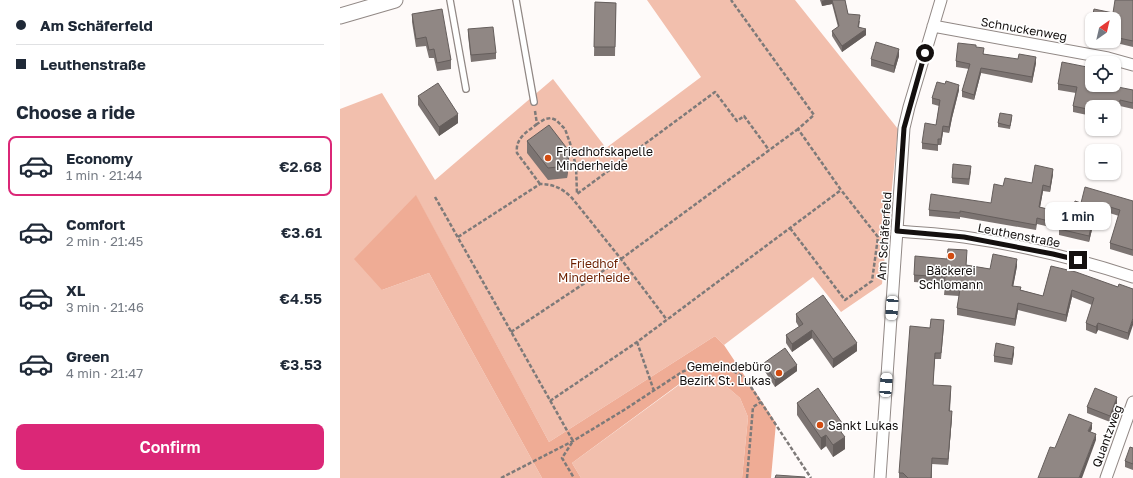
<!DOCTYPE html>
<html lang="en">
<head>
<meta charset="utf-8">
<style>
  :root { --surface:#fff; --page:#f2f2f3; --text:#1f2937; --muted:#747a83; --line:#e0e1e3; --accent:#db2777 }
  body { margin:0; font-family:"Golos Text",sans-serif; background:var(--page); color:var(--text); height:100vh; display:flex; flex-direction:column; font-size:15px; white-space:nowrap }
  * { box-sizing:border-box; margin:0 }
  p { font-size:13px; color:var(--muted) }
  .icon { flex:none; width:22px; height:22px; fill:none; stroke:currentColor; stroke-width:2; stroke-linecap:round; stroke-linejoin:round }
  .map { position:relative; flex:1; overflow:hidden }
  .drawer { display:flex; flex-direction:column; background:var(--surface); width:340px }
  .drawer>* { flex:none }
  .banner { display:grid; align-content:center; height:88px; padding:0 16px; background:var(--surface) }
  .needle { width:26px; rotate:34deg }
  .buttons { position:absolute; left:745px; top:12px; display:grid; gap:8px }
  .buttons a { display:grid; place-items:center; width:36px; height:36px; border-radius:8px; background:var(--surface); box-shadow:0 1px 3px #0004; font-size:20px }
  .end { position:absolute; width:18px; height:18px; margin:-9px; border:5px solid #14100f; background:#fff; box-shadow:0 0 0 2px #fff }
  .from { border-radius:50% }
  .bubble { position:absolute; height:28px; border-radius:8px; background:var(--surface); box-shadow:0 1px 3px #0004; font-size:13px; font-weight:600; line-height:28px; text-align:center }
  .car { position:absolute; width:12px; height:24px; margin:-12px -6px; border-radius:5px; box-shadow:0 0 3px 1px #0007; background:linear-gradient(#fff 24%,#345 0 40%,#fff 0 76%,#345 0 86%,#fff 0) }
  .banner b { display:flex; align-items:center; gap:14px; height:38px; font-size:15px }
  .banner b+b { border-top:1px solid var(--line) }
  .banner i { width:10px; height:10px; background:var(--text) }
  ul { padding:0; list-style:none }
  li { display:flex; align-items:center; gap:12px; height:60px; margin:0 8px 6px; padding:0 8px; border:2px solid transparent; border-radius:8px }
  li div { flex:1 }
  li b { display:block; font-size:15px }
  li em { font-style:normal; font-weight:600 }
  li.active { border-color:var(--accent) }
  li>.icon { width:36px; height:36px; stroke-width:1.5 }
  h2 { padding:0 16px; font-size:18px; line-height:48px }
  .button { display:flex; gap:8px; margin-top:auto; padding:8px 16px }
  .button a { flex:1; height:46px; border-radius:8px; background:var(--accent); color:#fff; font-size:16px; font-weight:600; line-height:46px; text-align:center }
  main { display:flex; flex:1; min-height:0 }
  .map>svg:first-child { display:block }
  .green { fill:#f2bfad }
  .forest { fill:#efac95 }
  .lines { fill:none; stroke-linecap:round; stroke-linejoin:round }
  .lane-casing { stroke:#918885; stroke-width:8 }
  .street-casing { stroke:#918885; stroke-width:13 }
  .secondary-casing { stroke:#918885; stroke-width:17 }
  .path { stroke:#7e7a79; stroke-width:2.5; stroke-dasharray:4 2; stroke-linecap:butt }
  .lane { stroke:#fff; stroke-width:5.5 }
  .street { stroke:#fff; stroke-width:11 }
  .secondary { stroke:#fff; stroke-width:15 }
  .wall { fill:#7c7472 }
  .shaded-wall { fill:#655e5c }
  .building { fill:#908784; stroke:#655e5c }
  .route { stroke:#14100f; stroke-width:5 }
  .poi-dot { fill:#d24c11; stroke:#fff; stroke-width:1.5 }
  .labels { text-anchor:middle; dominant-baseline:central; stroke-width:3; stroke-linejoin:round; paint-order:stroke }
  .street-label { font-size:12px; fill:#14100f; stroke:#fff }
  .poi-label { font-size:12px; fill:#14100f; stroke:#fff; text-anchor:start }
  .park-label { font-size:12px; fill:#6c1f00; stroke:#fff }
</style>
</head>
<body>
<main>
<section class="drawer">
<div class="banner">
<b><i class="from"></i>Am Schäferfeld</b>
<b><i></i>Leuthenstraße</b>
</div>
<h2>Choose a ride</h2>
<ul>
<li class="active"><svg class="icon" aria-label="car" viewBox="0 0 24 24"><path d="M5 17H2v-5l4-1 3-4h7l3 4 3 1v5h-3M9 17h6M6 11h13"/><circle cx="7" cy="17" r="2"/><circle cx="17" cy="17" r="2"/></svg><div><b>Economy</b><p>1 min · 21:44</p></div><em>€2.68</em></li>
<li><svg class="icon" aria-label="car" viewBox="0 0 24 24"><path d="M5 17H2v-5l4-1 3-4h7l3 4 3 1v5h-3M9 17h6M6 11h13"/><circle cx="7" cy="17" r="2"/><circle cx="17" cy="17" r="2"/></svg><div><b>Comfort</b><p>2 min · 21:45</p></div><em>€3.61</em></li>
<li><svg class="icon" aria-label="car" viewBox="0 0 24 24"><path d="M5 17H2v-5l4-1 3-4h7l3 4 3 1v5h-3M9 17h6M6 11h13"/><circle cx="7" cy="17" r="2"/><circle cx="17" cy="17" r="2"/></svg><div><b>XL</b><p>3 min · 21:46</p></div><em>€4.55</em></li>
<li><svg class="icon" aria-label="car" viewBox="0 0 24 24"><path d="M5 17H2v-5l4-1 3-4h7l3 4 3 1v5h-3M9 17h6M6 11h13"/><circle cx="7" cy="17" r="2"/><circle cx="17" cy="17" r="2"/></svg><div><b>Green</b><p>4 min · 21:47</p></div><em>€3.53</em></li>
</ul>
<div class="button"><a>Confirm</a></div>
</section>
<div class="map">
<svg width="793" height="478" viewBox="0 0 793 478">
  <rect width="100%" height="100%" fill="#fefaf9"/>
  <path class="green" d="M307,0h148l103,129 -16,155 -41,28 -28,-35 -89,68 -9,-9 -166,106 -133,-246 -34,94 47,-17 113,205h-202v-369l42,-16 53,87 118,-101 53,69 95,-71z
    M364,376l15,4 21,18 8,19 -6,61h-161l-9,-15 111,-81z"/>
  <path class="forest" d="M76,195l133,247 166,-106 9,9 52,78 -5,55h-29l6,-61 -8,-19 -21,-18 -15,-4 -22,6 -110,81 9,15h-39l-113,-205 -47,17 -28,-31z"/>
  <g class="lines">
    <g class="lane-casing">
      <path id="lane" d="M110,0l16,89
        M176,0l18,102"/>
    </g>
    <g class="street-casing">
      <path id="street" d="M593,26l175,32 25,7
        M557,231c22,2 45,3 67,6 57,8 114,22 169,40
        M540,478l24,-350 5,-21 32,-107
        M766,478l27,-76"/>
    </g>
    <g class="secondary-casing">
      <path id="secondary" d="M0,16l55,-16"/>
    </g>
    <path class="path" d="M195,111l2,13 8,-5 6,-1 5,2 9,9 5,14 6,23 1,28 138,-102 22,29 7,-5 25,34
      M197,124c-10,8 -22,14 -20,29l23,31
      M95,197l138,244 -11,17 12,20
      M450,228l55,72 27,-19 6,-44 -37,-47
      M118,237l82,-53c13,0 22,4 32,14l49,61 46,61
      M171,332l110,-73 177,-130
      M297,342l17,49
      M210,401l87,-59 204,-152 -43,-61 16,-14 -83,-115
      M161,478l72,-37 51,-31 58,-38 13,-6 14,-2 21,5 15,9 66,100
      M407,478l6,-71 8,-5"/>
    <use href="#lane" class="lane"/>
    <use href="#street" class="street"/>
    <use href="#secondary" class="secondary"/>
  </g>
  <path class="wall" d="M480,0h25l3,14 12,7 -1,6 7,8 -24,17 -10,-16v-5l6,-4 -6,-23 -10,2z
    M793,0v47l-25,-6h6v-22l-1,-6z
    M255,2l21,1 -1,53h-21z
    M72,14l39,46v9l-14,2 -3,-13h-5l-3,-12 -10,1 -4,-25z
    M752,21v16h-2v-5z
    M128,29l28,24v6l-25,3 -3,-27z
    M636,47l8,7 52,9 -4,20 -51,-10 -7,27 -12,-3v-6l7,-22 -13,-2v-6z
    M559,56l-5,17 -23,-7v-7z
    M718,84l34,1 41,5v19l-13,-3 -1,7 -5,-1v-5h-22v9l-19,-4v-6l3,-13 -18,-3z
    M619,90l-7,28 -3,15 -6,-1 -2,13h-3v6l-16,-2v-6l14,-18 3,-19 -7,-2v-6z
    M78,96l40,27 -19,13 -21,-31z
    M672,118l-2,11 -12,-2v-4z
    M187,141l42,21 -2,16 -19,2 -21,-27z
    M631,171l-2,14 -17,-2v-5z
    M713,174l-3,18 -7,-1 -3,16 32,8 9,-12 52,-2v55l-23,-7v-6l9,-27 -22,-7 -8,33 -30,-7v-6l-22,-5 -1,6 -76,-13v2l-31,-3v-6l62,-7 12,-17 29,-3z
    M627,257l-1,8 24,4 27,-3 -4,20 8,4 22,6 8,-30 67,21 15,2 -5,51 -30,-10 -2,4 -10,-4v-7l6,-18 -20,-8 -6,25 -48,-12 -3,16 -58,-11v-7l2,-12 -15,-1 1,-11 -31,-2v-7l33,-16z
    M456,314l61,37 -24,17 -21,-30 -20,14 -6,-9v-8l13,-8 -3,-5z
    M604,326l-3,33h-6l-2,26 18,8 -1,18 2,6 -4,48 -16,-1v14h-33v-5l31,-145z
    M674,353l-2,12 -18,-3v-6z
    M424,363l33,8 -22,16 -11,-17z
    M457,403l45,31 3,15 -12,8 -7,-11 -5,4 -24,-35z
    M777,403l-7,19 -23,-9v-6z
    M793,448v22l-8,-3v-6z"/>
  <path class="shaded-wall" d="M485,0h7v4l-10,2v-5z
    M526,29v6l-24,17v-6z
    M559,49v7l-5,17v-7z
    M696,57v6l-4,20v-6z
    M641,68v5l-7,27v-5z
    M619,85v5l-7,28 -3,15v-6l3,-15z
    M780,100v6l-1,7v-6z
    M118,114v9l-19,13v-9z
    M603,126v6l-2,13v-6z
    M229,151v11l-2,16v-12z
    M713,169v5l-3,18v-5z
    M703,185v6l-4,22v-6z
    M757,203v6l-8,33v-6z
    M677,259v7l-5,27v-7z
    M732,290v7l-6,25v-7z
    M678,303v7l-3,16v-7z
    M793,318v7l-5,15v-7z
    M758,323v7l-2,4v-7z
    M472,330v8l-20,14v-8z
    M517,343v8l-24,17v-9z
    M674,347v6l-2,12v-6z
    M457,365v6l-22,16v-7z
    M777,397v6l-7,19v-6z
    M612,411v6l-4,48v-6z
    M502,423v12l-5,-8z
    M752,423v6l-4,8v-6z
    M756,434v6l-14,38h-3z
    M486,435v11l-5,4v-12z
    M505,437v12l-12,8v-12z"/>
  <path class="building" d="M492,0h13l3,14 12,1 -2,12 8,2 -24,17 -10,-15 7,-5z
    M775,0h18v41l-19,-4v-18h-22l2,-10 19,4z
    M255,2l21,1 -1,44h-21z
    M102,9l9,51 -14,3 -3,-14 -5,1 -3,-13 -10,2 -4,-25z
    M752,21v11h-2z
    M153,27l3,26 -25,2 -3,-26z
    M536,42l23,7 -5,17 -23,-7z
    M618,43l18,2v2l8,1 -1,6 35,5 1,-5 17,3 -4,20 -51,-9 -7,27 -12,-4 8,-27 -14,-3z
    M722,62l30,6v17h16l25,5v13l-13,-3 -1,7 -7,-2v2h-20v3l-19,-4 4,-19 -19,-3z
    M606,81l13,4 -7,27 -3,15 -6,-1 -2,13h-3v6l-16,-2 3,-20 11,2 4,-25 -8,-2 5,-16 8,2z
    M98,83l20,31 -19,13 -21,-31z
    M660,113l12,2 -2,11 -12,-3z
    M209,125l20,26 -2,15 -19,2 -21,-27z
    M613,164l18,2 -2,13 -17,-1z
    M695,165l18,4 -3,18 -7,-2 -4,22 33,8 3,-14 6,2 4,-16 48,14v49l-23,-7 10,-33 -23,-7 -8,33 -30,-7 1,-5 -23,-6 -1,7 -76,-14v2l-31,-3 2,-16 60,9 3,-19 9,2 2,-8 27,5z
    M608,249l19,1 -1,15 24,4 3,-15 24,5 -5,27 9,1 -1,3 23,6 8,-30 25,6 42,15 1,-3 14,5v29l-5,15 -30,-10 -2,4 -10,-4 8,-25 -22,-8 -6,25 -48,-12 -3,16 -58,-11 3,-19 -16,-1 1,-11 -31,-2 1,-19 32,3z
    M483,295l34,48 -24,16 -21,-29 -20,14 -6,-9 17,-11 -7,-10z
    M591,319l13,1 -3,33h-6l-2,32 18,1 -2,25h3l-4,48 -16,-1 -1,20h-23l-5,-5h-4l11,-147 20,2z
    M656,343l18,4 -2,12 -18,-3z
    M445,348l12,17 -22,15 -11,-17z
    M478,388l24,35 -5,4 8,10 -12,8 -7,-10 -5,3 -24,-35z
    M755,388l22,9 -7,19 -23,-9z
    M729,414l23,9 -4,8 8,3 -17,44h-41l12,-31 5,1z
    M790,447l3,1v16l-8,-3z
    M436,475l29,2v1h-30z"/>
  <g class="lines">
    <path class="route" d="M585,53l-21,75 -7,103 67,6 89,17 25,6"/>
  </g>
  <g class="poi-dot">
    <circle cx="208" cy="158" r="4"/>
    <circle cx="611" cy="256" r="4"/>
    <circle cx="439" cy="373" r="4"/>
    <circle cx="480" cy="425" r="4"/>
  </g>
  <g class="labels">
    <g class="street-label">
      <text transform="translate(684 29) rotate(10)">Schnuckenweg</text>
      <text transform="translate(679 235) rotate(11)">Leuthenstraße</text>
      <text transform="translate(544 236) rotate(-86)">Am Schäferfeld</text>
      <text transform="translate(767 436) rotate(-70)">Quantzweg</text>
    </g>
    <g class="poi-label">
      <text x="216" y="151">Friedhofskapelle<tspan x="216" dy="14">Minderheide</tspan></text>
      <text x="611" y="270" text-anchor="middle">Bäckerei<tspan x="611" dy="14">Schlomann</tspan></text>
      <text x="431" y="366" text-anchor="end">Gemeindebüro<tspan x="431" dy="14">Bezirk St. Lukas</tspan></text>
      <text x="488" y="425">Sankt Lukas</text>
    </g>
    <g class="park-label">
      <text x="254" y="263">Friedhof<tspan x="254" dy="14">Minderheide</tspan></text>
    </g>
  </g>
</svg>
<div class="buttons">
<a><svg class="needle" viewBox="-14 -14 28 28"><path d="M0-13l5 13h-10z" fill="#e53935"/><path d="M0 13l5-13h-10z" fill="#747a83"/></svg></a>
<a><svg class="icon" aria-label="locate" viewBox="0 0 24 24"><circle cx="12" cy="12" r="6"/><path d="M12 2v4M12 18v4M2 12h4M18 12h4"/></svg></a>
<a>+</a>
<a>−</a>
</div>
<i class="end from" style="left:585px;top:53px"></i>
<i class="end" style="left:738px;top:260px"></i>
<div class="bubble" style="left:705px;top:202px;width:66px">1 min</div>
<i class="car" style="left:552px;top:308px;rotate:184deg"></i>
<i class="car" style="left:546px;top:385px;rotate:4deg"></i>
</div>
</main>
</body>
</html>
